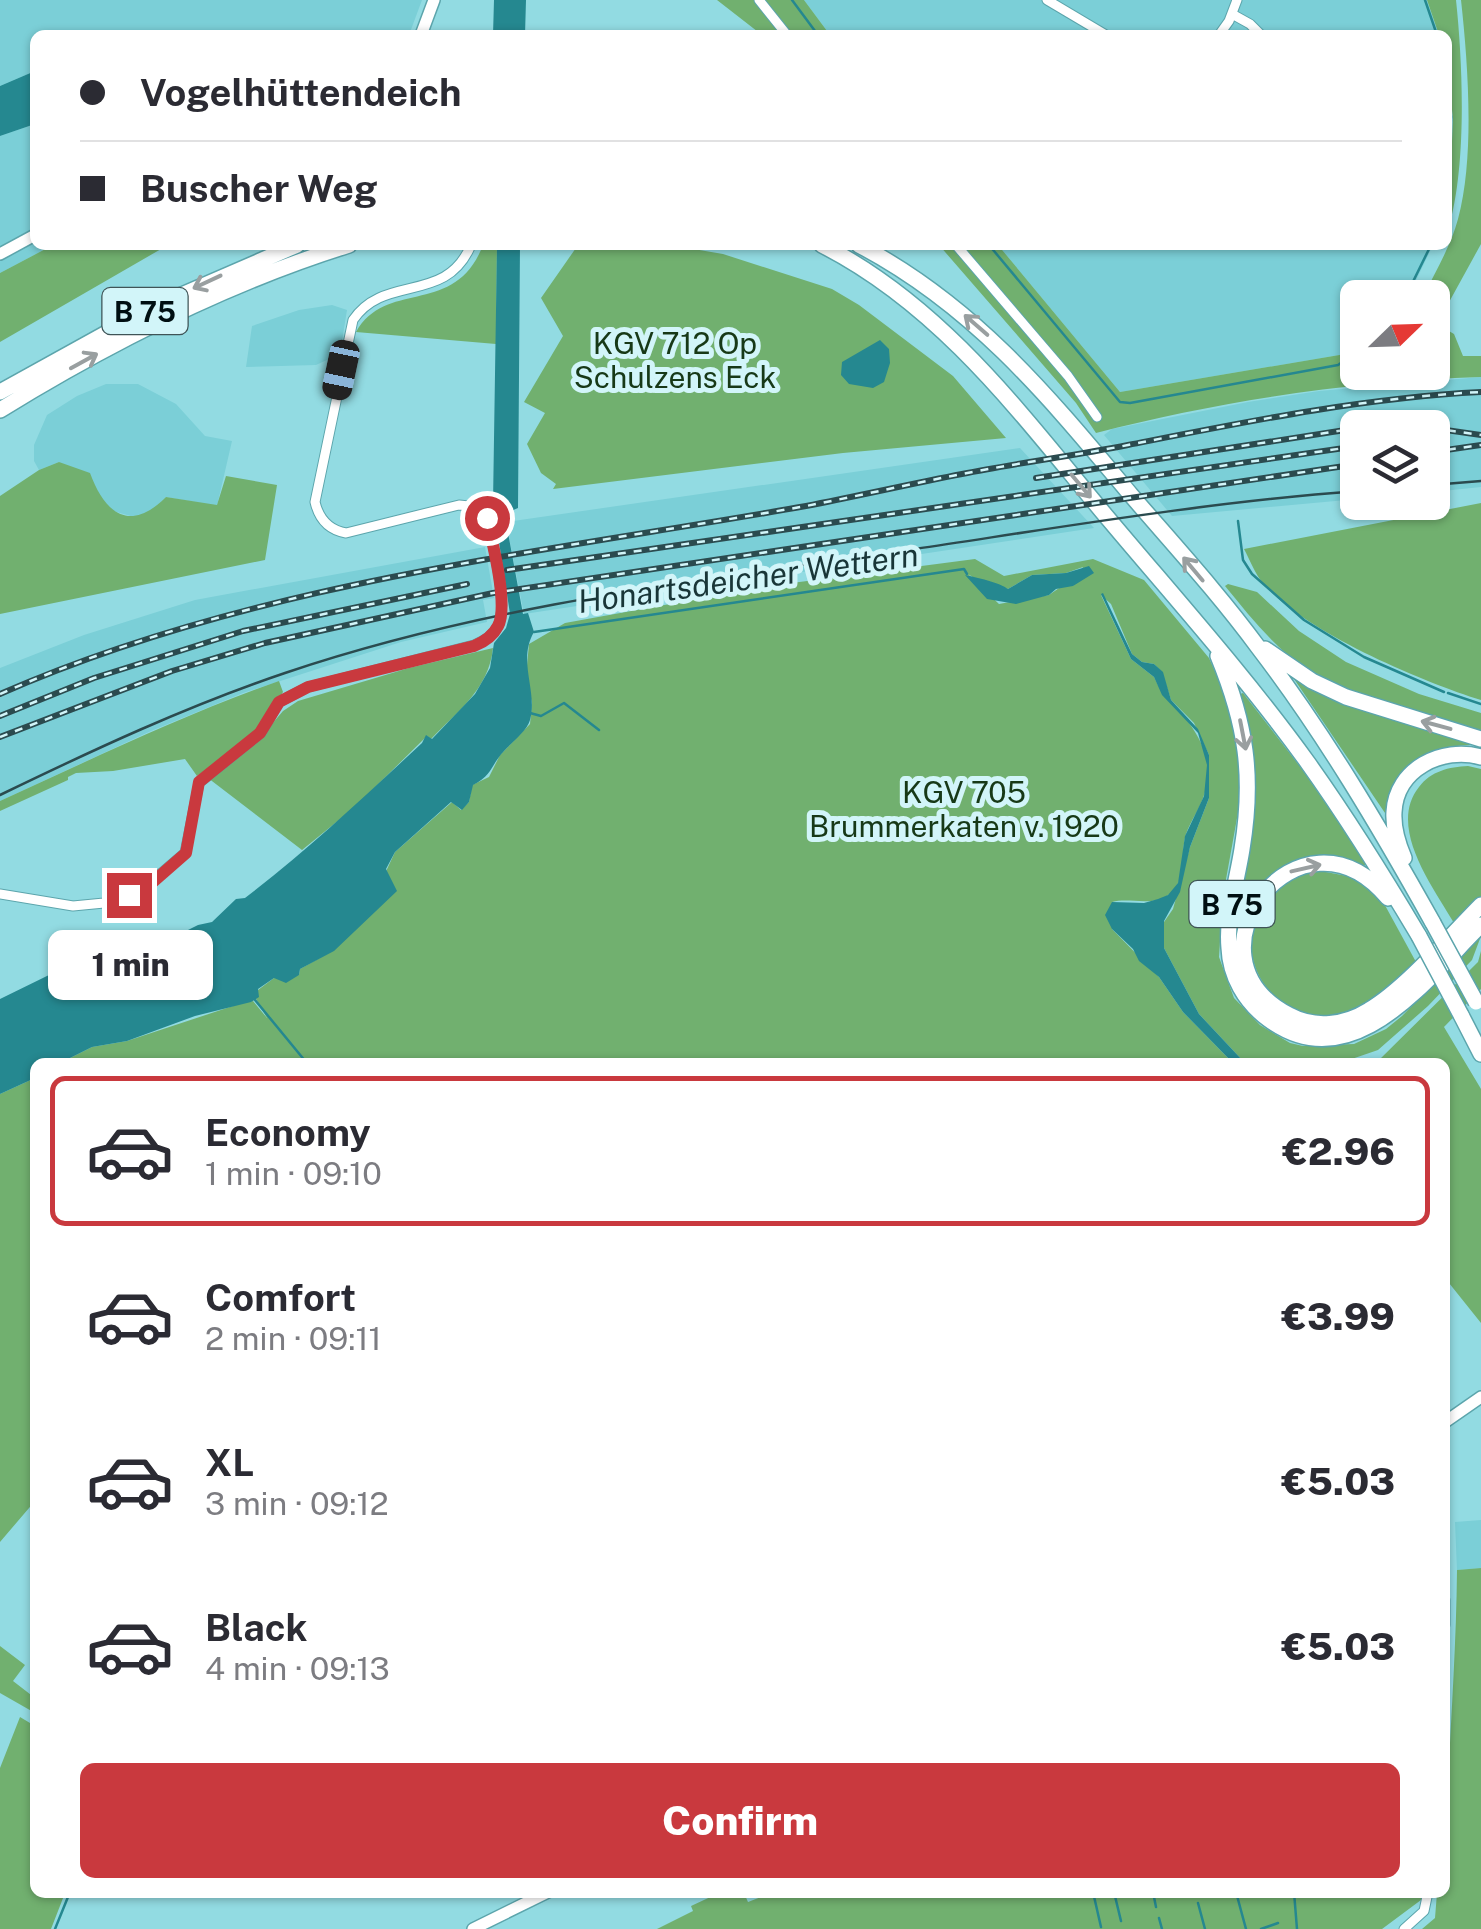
<!DOCTYPE html>
<html lang="en">
<head>
<meta charset="utf-8">
<style>
  :root { --surface:#fff; --page:#f2f2f3; --text:#2b2b33; --muted:#7c7c81; --line:#e1e1e2; --accent:#c9393e }
  body { margin:0; font-family:"Public Sans",sans-serif; background:var(--page); color:var(--text); height:100vh; display:flex; flex-direction:column; font-size:38px; white-space:nowrap }
  * { box-sizing:border-box; margin:0 }
  p { font-size:32px; color:var(--muted) }
  .icon { flex:none; width:55px; height:55px; fill:none; stroke:currentColor; stroke-width:2; stroke-linecap:round; stroke-linejoin:round }
  .map { position:relative; flex:1; overflow:hidden }
  .sheet { position:absolute; left:30px; top:1058px; width:1420px; height:840px; display:flex; flex-direction:column; background:var(--surface); border-radius:15px; box-shadow:0 2px 8px #0004 }
  .sheet>* { flex:none }
  .top-card { position:absolute; left:30px; top:30px; width:1422px; height:220px; border-radius:15px; box-shadow:0 2px 8px #0004; display:grid; align-content:center; height:220px; padding:0 50px; background:var(--surface) }
  .needle { width:65px; rotate:67deg }
  .controls { position:absolute; left:1340px; top:280px; display:grid; gap:20px }
  .controls a { display:grid; place-items:center; width:110px; height:110px; border-radius:15px; background:var(--surface); box-shadow:0 2px 8px #0004; font-size:50px }
  .end { position:absolute; width:45px; height:45px; margin:-22px; border:12px solid #c9393e; background:#fff; box-shadow:0 0 0 5px #fff }
  .from { border-radius:50% }
  .bubble { position:absolute; height:70px; border-radius:15px; background:var(--surface); box-shadow:0 2px 8px #0004; font-size:32px; font-weight:800; line-height:70px; text-align:center }
  .car { position:absolute; width:30px; height:60px; margin:-30px -15px; border-radius:12px; box-shadow:0 0 8px 2px #0007; background:linear-gradient(#222 24%,#8ab4d8 0 40%,#222 0 76%,#8ab4d8 0 86%,#222 0) }
  .top-card b { display:flex; align-items:center; gap:35px; height:95px; font-size:38px }
  .top-card b+b { border-top:2px solid var(--line) }
  .top-card i { width:25px; height:25px; background:var(--text) }
  ul { padding:18px 0 0; list-style:none }
  li { display:flex; align-items:center; gap:30px; height:150px; margin:0 20px 15px; padding:0 30px; border:5px solid transparent; border-radius:15px }
  li div { flex:1 }
  li b { display:block; font-size:38px }
  li em { font-style:normal; font-weight:800 }
  li.current { border-color:var(--accent) }
  li>.icon { width:90px; height:90px; stroke-width:1.5 }
  .primary-button { display:flex; gap:20px; margin-top:auto; padding:20px 50px }
  .primary-button a { flex:1; height:115px; border-radius:15px; background:var(--accent); color:#fff; font-size:40px; font-weight:800; line-height:115px; text-align:center }
  .map>svg:first-child { display:block }
  .built { fill:#7bcfd7 }
  .green { fill:#71b06f; fill-rule:evenodd }
  .water { fill:#258890 }
  .lines { fill:none; stroke-linecap:round; stroke-linejoin:round }
  .stream { stroke:#258890; stroke-width:2.5 }
  .minor-casing { stroke:#5ca5ac; stroke-width:11 }
  .tertiary-casing { stroke:#5ca5ac; stroke-width:14 }
  .trunk-casing { stroke:#5ca5ac; stroke-width:18 }
  .minor { stroke:#fff; stroke-width:9 }
  .tertiary { stroke:#fff; stroke-width:11 }
  .trunk { stroke:#fff; stroke-width:15 }
  .tram { stroke:#2b4b4f; stroke-width:2.5 }
  .rail-casing { stroke:#2b4b4f; stroke-width:6 }
  .rail { stroke:#d2f5f9; stroke-width:2.5; stroke-dasharray:8; stroke-linecap:butt }
  .trunk-bridge-casing { stroke:#5ca5ac; stroke-width:18; stroke-linecap:butt }
  .trunk-bridge { stroke:#fff; stroke-width:15 }
  .oneway { stroke:#999fa0 }
  .route { stroke:#c9393e; stroke-width:12 }
  .labels { text-anchor:middle; dominant-baseline:central; stroke-width:10; stroke-linejoin:round; paint-order:stroke }
  .shield { fill:#d2f5f9; stroke:#3f5457; stroke-width:2.5 }
  .shield-label { font-size:28px; font-weight:bold; fill:#000f12 }
  .park-label { font-size:30px; fill:#173917; stroke:#d2f5f9 }
  .water-label { font-size:32px; font-style:italic; fill:#193638; stroke:#d2f5f9 }
</style>
</head>
<body>
<div class="map">
<svg width="1481" height="1929" viewBox="0 0 1481 1929">
  <rect width="100%" height="100%" fill="#92dbe2"/>
  <path class="built" d="M0,0h422l-13,35h-374v36l-35,15z
    M804,0h623l12,35h-609z
    M35,124v121h18l-53,28v-137z
    M998,245h435l-25,52 -50,1 -1,54 -237,40z
    M332,305l15,5 -7,44 -24,11 -70,2 6,-41 47,-16z
    M1481,377v110l-48,5 -1,-64h-74l-1,71 -185,17 -68,-81 8,-6 136,-27 71,-11z
    M106,384h32l38,20 29,32 27,5 -15,65 -51,-9 -16,16 -16,4 -21,-6 -54,-49 -20,8 -5,-9v-16l13,-30 30,-19z
    M1020,448l74,80 -570,86 -18,-92z
    M485,547l9,51 -11,2 4,22 -86,20 -158,51 -92,38 -151,70v-133l84,-33 111,-35z
    M1481,1520v48l-24,2 -2,-48z"/>
  <path class="green" d="M717,0h87l26,35h-68z
    M1427,0h29c7,66 11,167 -8,230l5,-111 -5,-47v-37h-9z
    M1461,0h20v244l-44,80 17,10 9,22h18v21c-129,4 -261,24 -385,56l-20,-30 -137,-158h59l122,147 237,-40 1,20h74v-74l-9,-1c12,-25 28,-51 35,-78 17,-63 10,-155 3,-219z
    M53,245h115l-168,97v-69z
    M483,245h14l-1,99 -140,-12c31,-54 99,-14 127,-87z
    M578,245h92l53,9 109,35 27,16 94,71 53,62 -163,15 -290,36 3,-5 -15,-11 -14,-29 18,-31 -21,-11 39,-66 -22,-38z
    M59,462l31,11c15,41 40,60 76,24l51,8 9,-29 51,9 -12,75 -265,54v-118l39,-26z
    M1481,503v197c-60,-19 -177,-68 -218,-117 -8,-9 -13,-23 -19,-34z
    M975,559l29,17 89,-17 51,21 65,78 18,40 11,43 3,55 -18,100 -4,61 15,41 26,27 30,18 13,3 51,-2 32,-15 16,-13 79,-80 -9,24 -44,46 -50,44 -35,12h-99l-45,-48 -35,-66v-26l9,-13 17,-62 19,-49v-43l-15,-32 -23,-23 -9,-28 -8,-8 -12,-2 -10,-8 -21,-50 -10,-9 30,64 23,18 4,8c26,32 60,62 47,107 -4,15 -14,28 -19,42 -6,19 1,45 -15,59 -18,15 -40,4 -59,9v27l47,48 24,35 49,50h-1170l30,-15 35,-6 118,-39 8,-1 14,17 -11,-19 2,-9 16,-12 25,-3 1,-6 34,-19 29,-29 32,-69 57,-50 9,8 8,-8 3,-17 17,-8 11,-22 30,-31 2,-21 -6,-27 3,-32 36,-21 204,-37zM1083,567l-10,19h-11l-13,9 -50,9 -31,-30 9,6 31,9 24,-14 34,-2z
    M1228,584l29,8 42,39 47,31 73,32 62,19v19c-59,-18 -122,-31 -174,-63 -33,-21 -58,-54 -82,-83z
    M493,648c-4,41 -36,64 -62,91l-4,-3 -72,71 -53,43 -94,-72 47,-34 28,-33 15,-10 111,-33z
    M1290,673c61,39 114,48 181,68l-1,4c-46,1 -73,24 -85,68z
    M279,681l4,11 -28,43 -58,41 -12,-17 -72,12 -37,2 -8,4v3l-68,31v-10c92,-42 183,-86 279,-120z
    M1243,693l59,76 65,94 -3,3c-50,-22 -103,-1 -124,50l-3,-1c14,-79 26,-142 3,-221z
    M1468,766l13,3v127l-27,27c-21,-36 -67,-96 -35,-136 12,-16 30,-20 49,-21z
    M1315,870l43,8 23,20 35,64c-24,23 -48,49 -83,55 -12,3 -25,-1 -37,-6 -53,-24 -63,-98 -10,-131 8,-5 20,-7 29,-10z
    M1481,951v38l-37,38 37,62v234l-32,-40 -4,3v-224h-68l101,-100z
    M35,1078v423l-35,41v-448z
    M1481,1568v361h-59l13,-11 2,-25 8,-1c0,-107 11,-214 12,-322z
    M0,1646l25,19 -12,16 22,17v15l-35,-20z
    M20,1717l15,9v166l30,1 -14,36h-51v-161z
    M759,1893v-1l662,1v7l-39,29h-725l36,-18 -2,-5 28,-13h25l4,9 13,-5z"/>
  <path class="water" d="M494,0h32l-1,35h-32z
    M35,71v53l-35,12v-50z
    M497,245h23l-2,263 -7,3 -5,11 17,92 5,-1 6,19c-17,29 4,59 -4,88 -3,11 -18,22 -26,31 -14,15 -11,24 -31,34l-4,17 -7,8 -11,-8 -56,50 -9,17 11,22 -63,60 -34,18 -1,6 -13,8 -12,-5 -16,11 1,8 -8,5 -56,14 -68,25 -35,6 -30,15h-27v16l-35,16v-95l49,-24 82,-19 22,-1 15,-7 8,-12 22,-11 14,-3 24,-23 9,-1c64,-49 120,-102 177,-155l4,-8 6,4 43,-45 15,-26 4,-25 12,-15 4,-14 -17,-111z
    M880,340l9,9 1,14 -6,19 -11,6 -24,-4 -8,-9 1,-13z
    M1089,566l5,7 -21,13 -17,3 -7,6 -33,9 -29,-5 -22,-24c10,2 36,8 43,14l24,-14 34,-2z
    M1103,593l29,61 10,8 12,2 9,8 8,28 27,29 11,26v43l-19,49 -10,45 -16,29v27l35,66 45,48h-12l-49,-50 -24,-35 -20,-16 -6,-12 -21,-20 -7,-14 7,-13 32,1 14,-4 10,-4 10,-12 7,-47 19,-40 3,-31 -9,-32 -36,-38 -8,-18 -23,-18 -30,-65z"/>
  <g class="lines">
    <path class="stream" d="M792,0l26,35
      M1425,0l12,35
      M1448,92l3,25 -3,66
      M989,245l131,157 10,1 208,-38 20,-14
      M1405,298l26,-53
      M1238,521l5,39 9,14 52,46 60,37 80,35
      M534,632l430,-63 3,5
      M1448,693l33,11
      M530,713l11,3 23,-13 35,27
      M255,1000l51,62
      M1093,1892l8,35
      M1114,1892l7,29
      M1153,1892l3,15
      M1236,1892l10,37
      M1294,1892l3,37
      M1198,1903l7,26
      M1159,1918l3,11
      M55,1929l15,-37
      M1261,1929l17,-6"/>
    <g class="minor-casing">
      <path id="minor" d="M759,0l28,35
        M1047,0l59,35
        M1232,14l18,10 11,11
        M1219,35l10,-14 8,-21
        M956,245l112,131 29,41
        M0,894l73,12 31,-3 39,-14 42,-36 14,-70 62,-50 18,-31 29,-15 166,-42c10,-4 19,-9 24,-19 11,-21 -6,-84 -11,-108l-8,-11 -20,-2 -113,28c-17,-3 -27,-14 -31,-31l38,-182c32,-47 93,-15 118,-75
        M1445,1600v25
        M1404,1929l20,-18 4,-19"/>
    </g>
    <g class="tertiary-casing">
      <path id="tertiary" d="M421,35l13,-35
        M0,254l35,-19
        M1445,1422l36,-25
        M473,1929l75,-37"/>
    </g>
    <g class="trunk-casing">
      <path id="trunk" d="M822,245c120,61 199,169 284,271 68,81 140,161 202,247 40,56 76,114 111,173
        M859,245c116,61 190,152 272,250 43,50 88,99 127,152 66,86 122,181 175,276
        M0,392l152,-84 145,-63
        M0,410c109,-67 227,-127 349,-165
        M1265,649l47,32 34,16 135,42
        M1218,656c28,68 36,120 24,193 -5,32 -16,66 -13,99 1,28 16,54 39,71 84,63 159,-41 213,-94
        M1404,858c-6,-14 -11,-30 -10,-46 2,-43 48,-66 87,-55
        M1388,898c-88,-106 -213,58 -99,117 26,14 56,10 80,-5 37,-22 81,-74 112,-105
        M1461,1015l20,39"/>
    </g>
    <use href="#minor" class="minor"/>
    <use href="#tertiary" class="tertiary"/>
    <use href="#trunk" class="trunk"/>
    <path class="tram" d="M1432,485l49,-4
      M0,795c93,-45 187,-89 285,-122 204,-69 418,-93 630,-124 147,-22 294,-47 443,-58"/>
    <g class="rail-casing">
      <path id="rail" d="M1358,428h74
        M1432,428l49,7
        M1432,452l49,-7
        M1036,478l322,-50
        M507,570l851,-124
        M0,694c255,-112 535,-140 806,-188 52,-10 104,-22 156,-32 55,-11 111,-18 166,-29 117,-23 233,-47 353,-53
        M0,716l94,-38 149,-47 224,-47
        M0,737l172,-66 93,-28 228,-50 865,-129"/>
    </g>
    <use href="#rail" class="rail"/>
    <g class="trunk-bridge-casing">
      <path id="trunk-bridge" d="M1433,923l43,79
        M1419,936l42,79"/>
    </g>
    <use href="#trunk-bridge" class="trunk-bridge"/>
  </g>
  <defs><path id="oneway-shaft" d="M-6 0H5M1.5-3L5.5 0L1.5 3" fill="none" stroke-width="1.6" stroke-linecap="round" stroke-linejoin="round" transform="scale(2.5)"/></defs>
  <g class="oneway">
    <use href="#oneway-shaft" transform="translate(207 282) rotate(155)"/>
    <use href="#oneway-shaft" transform="translate(976 325) rotate(-139)"/>
    <use href="#oneway-shaft" transform="translate(84 361) rotate(-29)"/>
    <use href="#oneway-shaft" transform="translate(1081 486) rotate(50)"/>
    <use href="#oneway-shaft" transform="translate(1193 569) rotate(-130)"/>
    <use href="#oneway-shaft" transform="translate(1436 725) rotate(-165)"/>
    <use href="#oneway-shaft" transform="translate(1243 735) rotate(79)"/>
    <use href="#oneway-shaft" transform="translate(1306 868) rotate(-13)"/>
  </g>
  <g class="lines">
    <path class="route" d="M129,895l25,-14 32,-28 13,-71 61,-49 19,-31 29,-15 166,-41c10,-4 19,-10 24,-20 11,-20 -6,-85 -11,-108"/>
  </g>
  <g class="labels">
    <g class="shield">
      <rect x="102.5" y="288" width="85" height="46" rx="8"/>
      <rect x="1189.5" y="881" width="85" height="46" rx="8"/>
    </g>
    <g class="shield-label">
      <text x="145" y="311">B 75</text>
      <text x="1232" y="904">B 75</text>
    </g>
    <g class="park-label">
      <text x="675" y="343">KGV 712 Op<tspan x="675" dy="34">Schulzens Eck</tspan></text>
      <text x="964" y="792">KGV 705<tspan x="964" dy="34">Brummerkaten v. 1920</tspan></text>
    </g>
    <g class="water-label">
      <text transform="translate(748 578) rotate(-8)">Honartsdeicher Wettern</text>
    </g>
  </g>
</svg>
<div class="controls">
<a><svg class="needle" viewBox="-14 -14 28 28"><path d="M0-13l5 13h-10z" fill="#e53935"/><path d="M0 13l5-13h-10z" fill="#7c7c81"/></svg></a>
<a><svg class="icon" aria-label="layers" viewBox="0 0 24 24"><path d="M12 4l9 5-9 5-9-5zM3 14l9 5 9-5"/></svg></a>
</div>
<i class="end from" style="left:487px;top:518px"></i>
<i class="end" style="left:129px;top:895px"></i>
<div class="bubble" style="left:48px;top:930px;width:165px">1 min</div>
<i class="car" style="left:341px;top:370px;rotate:192deg"></i>
<div class="top-card">
<b><i class="from"></i>Vogelhüttendeich</b>
<b><i></i>Buscher Weg</b>
</div>
<section class="sheet">
<ul>
<li class="current"><svg class="icon" aria-label="car" viewBox="0 0 24 24"><path d="M5 17H2v-5l4-1 3-4h7l3 4 3 1v5h-3M9 17h6M6 11h13"/><circle cx="7" cy="17" r="2"/><circle cx="17" cy="17" r="2"/></svg><div><b>Economy</b><p>1 min · 09:10</p></div><em>€2.96</em></li>
<li><svg class="icon" aria-label="car" viewBox="0 0 24 24"><path d="M5 17H2v-5l4-1 3-4h7l3 4 3 1v5h-3M9 17h6M6 11h13"/><circle cx="7" cy="17" r="2"/><circle cx="17" cy="17" r="2"/></svg><div><b>Comfort</b><p>2 min · 09:11</p></div><em>€3.99</em></li>
<li><svg class="icon" aria-label="car" viewBox="0 0 24 24"><path d="M5 17H2v-5l4-1 3-4h7l3 4 3 1v5h-3M9 17h6M6 11h13"/><circle cx="7" cy="17" r="2"/><circle cx="17" cy="17" r="2"/></svg><div><b>XL</b><p>3 min · 09:12</p></div><em>€5.03</em></li>
<li><svg class="icon" aria-label="car" viewBox="0 0 24 24"><path d="M5 17H2v-5l4-1 3-4h7l3 4 3 1v5h-3M9 17h6M6 11h13"/><circle cx="7" cy="17" r="2"/><circle cx="17" cy="17" r="2"/></svg><div><b>Black</b><p>4 min · 09:13</p></div><em>€5.03</em></li>
</ul>
<div class="primary-button"><a>Confirm</a></div>
</section>
</div>
</body>
</html>
